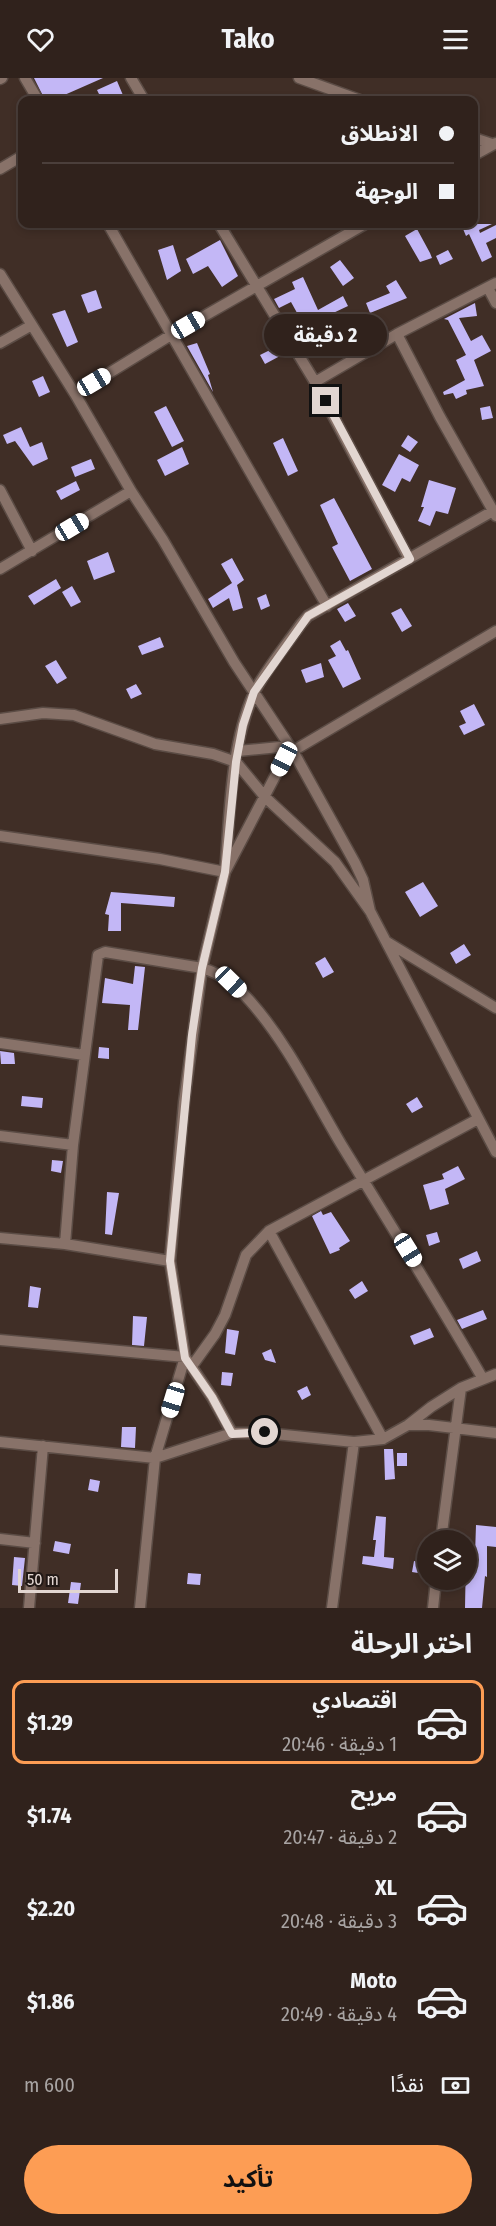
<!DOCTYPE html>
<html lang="ar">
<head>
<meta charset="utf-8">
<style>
  :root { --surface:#30221c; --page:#382a25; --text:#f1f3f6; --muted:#a8a4a3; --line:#4b3f3b; --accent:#fd9d54 }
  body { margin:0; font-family:"Fira Sans Condensed","Noto Sans Arabic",sans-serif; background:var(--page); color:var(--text); direction:rtl; height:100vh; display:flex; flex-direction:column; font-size:22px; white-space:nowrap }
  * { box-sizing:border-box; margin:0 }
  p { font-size:20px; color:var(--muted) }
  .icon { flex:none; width:33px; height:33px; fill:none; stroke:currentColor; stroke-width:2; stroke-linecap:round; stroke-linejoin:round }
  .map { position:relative; height:1530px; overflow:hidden; direction:ltr }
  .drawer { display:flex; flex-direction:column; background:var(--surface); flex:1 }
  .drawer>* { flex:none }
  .top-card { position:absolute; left:18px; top:18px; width:460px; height:132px; border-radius:12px; box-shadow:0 3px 9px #0003,0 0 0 2px var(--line); direction:rtl; display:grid; align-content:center; height:132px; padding:0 24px; background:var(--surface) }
  .buttons { position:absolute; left:417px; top:1452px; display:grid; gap:12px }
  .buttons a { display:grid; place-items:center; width:60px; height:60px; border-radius:50%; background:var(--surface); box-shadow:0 3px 9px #0003,0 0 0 2px var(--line); font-size:30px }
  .scale { position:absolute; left:18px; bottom:15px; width:100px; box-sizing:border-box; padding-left:6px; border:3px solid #e2d6d1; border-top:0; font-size:16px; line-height:21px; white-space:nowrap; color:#e2d6d1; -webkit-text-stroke:4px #211815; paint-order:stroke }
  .end { position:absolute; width:27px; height:27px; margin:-14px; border:8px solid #e2d6d1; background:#111; box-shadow:0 0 0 3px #111 }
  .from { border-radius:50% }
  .bubble { position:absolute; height:42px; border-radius:21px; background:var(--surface); box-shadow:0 3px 9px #0003,0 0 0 2px var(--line); font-size:20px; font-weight:700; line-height:42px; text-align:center; direction:rtl }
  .car { position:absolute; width:18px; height:36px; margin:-18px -9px; border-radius:8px; box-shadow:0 0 4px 2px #0007; background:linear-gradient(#fff 24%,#345 0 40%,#fff 0 76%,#345 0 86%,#fff 0) }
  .top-card b { display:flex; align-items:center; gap:21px; height:57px; font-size:22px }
  .top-card b+b { border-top:2px solid var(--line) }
  .top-card i { width:15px; height:15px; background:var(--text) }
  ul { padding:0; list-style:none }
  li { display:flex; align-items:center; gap:18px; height:84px; margin:0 12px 9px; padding:0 12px; border:3px solid transparent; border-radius:12px }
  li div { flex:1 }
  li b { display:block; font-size:22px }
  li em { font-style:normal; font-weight:700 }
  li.selected { border-color:var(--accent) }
  li>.icon { width:54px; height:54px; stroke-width:1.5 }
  h2 { padding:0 24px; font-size:27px; line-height:72px }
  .pay { display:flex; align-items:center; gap:15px; height:66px; padding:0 24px; font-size:22px }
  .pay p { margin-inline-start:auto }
  .action { display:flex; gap:12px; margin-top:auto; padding:12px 24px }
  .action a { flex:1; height:69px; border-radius:36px; background:var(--accent); color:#111; font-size:24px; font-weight:700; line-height:69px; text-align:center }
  header { display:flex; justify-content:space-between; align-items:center; height:78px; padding:0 24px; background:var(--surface); font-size:27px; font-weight:700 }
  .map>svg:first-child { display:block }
  .building { fill:#c3b7f6 }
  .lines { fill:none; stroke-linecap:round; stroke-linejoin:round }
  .street-casing { stroke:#5b4c45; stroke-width:13 }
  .street { stroke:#887269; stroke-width:10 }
  .route { stroke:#e2d6d1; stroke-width:8 }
</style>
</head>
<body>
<header><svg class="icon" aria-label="menu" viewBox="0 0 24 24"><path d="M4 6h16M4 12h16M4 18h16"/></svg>Tako<svg class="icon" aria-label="heart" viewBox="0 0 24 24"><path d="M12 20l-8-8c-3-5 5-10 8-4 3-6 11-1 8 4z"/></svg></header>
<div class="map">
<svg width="496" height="1530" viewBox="0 0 496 1530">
  <rect width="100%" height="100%" fill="#402e26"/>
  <path class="building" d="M34,0h69l-50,22h-8z
    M117,3l8,19h-23l-5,-10z
    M461,146h31l-13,6 1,3 16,-8v13l-10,5 6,14 -10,5 -13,-28 -3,2z
    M417,151l13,24 2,5 -12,4 -15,-26z
    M220,162l18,36 -16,11 -14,-21 -15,8 -7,-15z
    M173,167l8,26 -14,9 -9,-30z
    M448,172l5,9 -13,6 -4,-9z
    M340,182l14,18 -11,8 -13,-19z
    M303,199l15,33 25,-14 5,10 -36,17 -3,-7 -8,4 -10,-18 -12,6 -5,-9 21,-10 -3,-7z
    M396,202l11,18 -37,15 -4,-10 24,-10 -4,-7z
    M96,212l6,18 -14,5 -7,-18z
    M475,225l2,13 -18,2 12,23 11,-6 9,16 -17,9 10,26 -18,4 1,4 -11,5 -3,-6 -9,2 -1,-3 22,-12 -9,-20 10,-5 -18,-35 -4,-1z
    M65,232l13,32 -11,5 -15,-33z
    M197,265l13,31 -2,1 5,17 -26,-46z
    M276,269l4,9 -15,8 -5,-9z
    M43,298l7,16 -11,5 -7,-16z
    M166,328l18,35 -12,6 -18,-35z
    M490,328l3,12 -11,2 -2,-12z
    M21,349l9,20 12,-5 6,17 -15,7 -18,-25 -8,3 -4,-9z
    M408,357l10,7 -8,10 -9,-6z
    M283,360l15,33 -10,5 -15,-33z
    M182,369l7,17 -24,12 -8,-16z
    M399,376l20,11 -9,17 -8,-4 -7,14 -13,-7z
    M91,381l4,10 -20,8 -4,-10z
    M429,402l27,8 -8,26 -12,-3 -6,15 -12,-5 6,-14h-3z
    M76,403l4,9 -19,10 -5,-9z
    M334,420l38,71 -22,12 -18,-34 6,-3 -18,-39z
    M108,474l7,20 -21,8 -7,-19z
    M232,480l12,22 -7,5 6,23 -10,3 -4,-13 -16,10 -5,-9 24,-16 -11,-19z
    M56,501l5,9 -27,17 -6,-9z
    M72,508l9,16 -10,5 -9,-15z
    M266,516l4,12 -9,4 -4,-12z
    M348,525l8,13 -11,6 -8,-13z
    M401,530l11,18 -10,6 -11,-19z
    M160,559l4,10 -22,8 -4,-9z
    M340,562l6,11 2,-1 13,29 -18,9 -15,-28 8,-4 -6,-10z
    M56,582l11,18 -10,6 -12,-18z
    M321,585l3,14 -18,6 -5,-13z
    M136,606l6,10 -11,5 -5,-10z
    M474,626l11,21 -21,10 -5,-9 7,-3 -6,-12z
    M423,804l15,24 -18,11 -15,-25z
    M111,814l64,5 -1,10 -53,-4v28h-13l1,-16 -4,-1z
    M464,866l7,11 -15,9 -6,-11z
    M325,879l9,15 -11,6 -8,-15z
    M135,888l10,1 -7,63h-10l2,-25 -28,-2 3,-25 28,6z
    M99,969l10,1v11l-11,-1z
    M0,973l14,2 1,11h-14z
    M22,1018l21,2 -1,10 -21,-2z
    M417,1019l6,10 -11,6 -6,-9z
    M52,1082l11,1 -2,12 -10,-2z
    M458,1088l7,13 -20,10 4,15 -19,6 -7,-25 21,-6 -2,-5z
    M107,1114l12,1 -7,42 -7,-1z
    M321,1133l2,4 8,-3 19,29 -11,7 1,2 -10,4 -18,-38z
    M437,1154l3,10 -11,4 -3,-11z
    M477,1173l4,10 -18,8 -4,-10z
    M362,1203l6,10 -13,8 -6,-9z
    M30,1208l11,2 -3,20 -10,-1z
    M483,1232l4,9 -25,10 -5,-9z
    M133,1238l14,1 -3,29 -12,-1z
    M430,1250l4,9 -20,8 -4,-9z
    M227,1251l12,2 -4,24 -10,-2z
    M271,1271l5,14 -11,-3 -3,-7z
    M222,1294l11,1 -2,13 -10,-1z
    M307,1308l4,9 -9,5 -5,-9z
    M122,1349h14l-1,21 -14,-1z
    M384,1371h9l2,30 -10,1z
    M397,1375h10v13h-10z
    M90,1401l10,2 -2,11 -10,-2z
    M376,1438l10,1 -2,40 10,1 -1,11 -31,-5 1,-8 11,1 2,-17h-3z
    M476,1447l20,2v20l-9,-1v31l-2,-1 -3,32h-17l1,-54 9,1z
    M55,1463l16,3 -2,10 -16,-3z
    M14,1479l11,1 -3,28 -10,-1z
    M414,1483l12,2 -2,11 -12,-2z
    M188,1495l13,1 -1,11 -13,-1z
    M71,1504l10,1 -3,21 -10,-1z"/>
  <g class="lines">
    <g class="street-casing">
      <path id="street" d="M25,0l13,22
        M131,0l13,22
        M299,0l61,22
        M0,1l2,-1
        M474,60l18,6
        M474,77l22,-12
        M0,91l22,-13
        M108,146l219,382
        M219,146l96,158 94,177
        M0,196l75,120 56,97 32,49 71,122 59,89 62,112 8,17 7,31
        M488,210l8,15
        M397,256l43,83 56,99
        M0,265l32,-18
        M315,304l82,-48 99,-51
        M75,316l96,-59 194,-111
        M0,412l32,61
        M0,491l131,-78
        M0,641l43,-6 31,2 81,29 58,10 23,8 29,35 70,65 35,49 126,241
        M238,673l52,-5
        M0,758l160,23 65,13c5,-57 5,-126 29,-179 9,-20 33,-49 47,-69l7,-8 185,-105
        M387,864l109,66
        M0,965l84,12
        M0,1058l73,9
        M269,1153l114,208
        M0,1160l65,6 105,17
        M65,1166l8,-99 25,-190 7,-3 97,16c20,6 35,18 48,33 38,43 62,94 91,143 48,78 96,155 142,235
        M0,1262l185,17 27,40 20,36
        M192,1288l23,-32 10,-19 21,-60 23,-24 209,-112
        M408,1347h21l67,8
        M0,1364l155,16 77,-25h33l89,9 29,-3 25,-14 23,-18 30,-19 35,-14
        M0,1461l35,4
        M441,1462l20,-152
        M29,1530l14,-162
        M140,1530l15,-150 30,-101 -15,-96 14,-159 18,-134 23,-96 59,-113 9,-8 203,-120
        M332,1530l22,-166
        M433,1530l3,-28"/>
    </g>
    <use href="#street" class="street"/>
  </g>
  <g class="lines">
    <path class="route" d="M265,1354l-33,2 -20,-37 -27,-39 -15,-97 22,-226 10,-67 23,-96 11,-110 7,-37 11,-33 54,-76 102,-57 -84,-158"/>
  </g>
</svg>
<div class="buttons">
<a><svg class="icon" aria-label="layers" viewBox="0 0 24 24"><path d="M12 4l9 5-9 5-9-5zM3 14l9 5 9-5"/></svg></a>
</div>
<div class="scale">50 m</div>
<i class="end from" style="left:265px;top:1354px"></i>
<i class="end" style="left:326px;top:323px"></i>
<div class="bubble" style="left:264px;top:236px;width:123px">2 دقيقة</div>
<i class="car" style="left:188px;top:247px;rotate:60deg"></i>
<i class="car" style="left:94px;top:304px;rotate:59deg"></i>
<i class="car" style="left:72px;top:449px;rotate:59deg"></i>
<i class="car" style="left:284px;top:681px;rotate:207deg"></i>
<i class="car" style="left:231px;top:904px;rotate:134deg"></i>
<i class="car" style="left:408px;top:1172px;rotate:148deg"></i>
<i class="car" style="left:173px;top:1322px;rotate:197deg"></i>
<div class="top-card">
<b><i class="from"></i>الانطلاق</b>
<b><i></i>الوجهة</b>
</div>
</div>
<section class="drawer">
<h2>اختر الرحلة</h2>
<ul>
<li class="selected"><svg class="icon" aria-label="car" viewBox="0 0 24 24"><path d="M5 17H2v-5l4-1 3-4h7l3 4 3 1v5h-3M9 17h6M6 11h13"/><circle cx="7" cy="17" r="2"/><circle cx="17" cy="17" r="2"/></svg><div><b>اقتصادي</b><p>1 دقيقة · 20:46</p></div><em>$1.29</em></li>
<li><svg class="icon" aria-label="car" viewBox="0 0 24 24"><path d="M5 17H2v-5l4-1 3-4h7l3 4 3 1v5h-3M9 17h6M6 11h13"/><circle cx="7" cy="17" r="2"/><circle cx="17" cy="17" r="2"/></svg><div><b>مريح</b><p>2 دقيقة · 20:47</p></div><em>$1.74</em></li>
<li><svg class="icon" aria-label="car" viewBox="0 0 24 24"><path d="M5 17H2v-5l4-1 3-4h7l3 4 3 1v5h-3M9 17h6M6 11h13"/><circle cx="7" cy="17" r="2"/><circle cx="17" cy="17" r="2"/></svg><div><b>XL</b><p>3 دقيقة · 20:48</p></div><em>$2.20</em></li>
<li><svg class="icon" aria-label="car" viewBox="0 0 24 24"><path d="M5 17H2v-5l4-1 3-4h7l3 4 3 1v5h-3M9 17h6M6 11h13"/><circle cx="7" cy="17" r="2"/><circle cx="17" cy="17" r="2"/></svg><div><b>Moto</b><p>4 دقيقة · 20:49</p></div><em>$1.86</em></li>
</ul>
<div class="pay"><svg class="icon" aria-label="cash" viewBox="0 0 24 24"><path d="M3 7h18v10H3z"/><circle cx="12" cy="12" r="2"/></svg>نقدًا<p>600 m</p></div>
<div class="action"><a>تأكيد</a></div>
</section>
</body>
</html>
